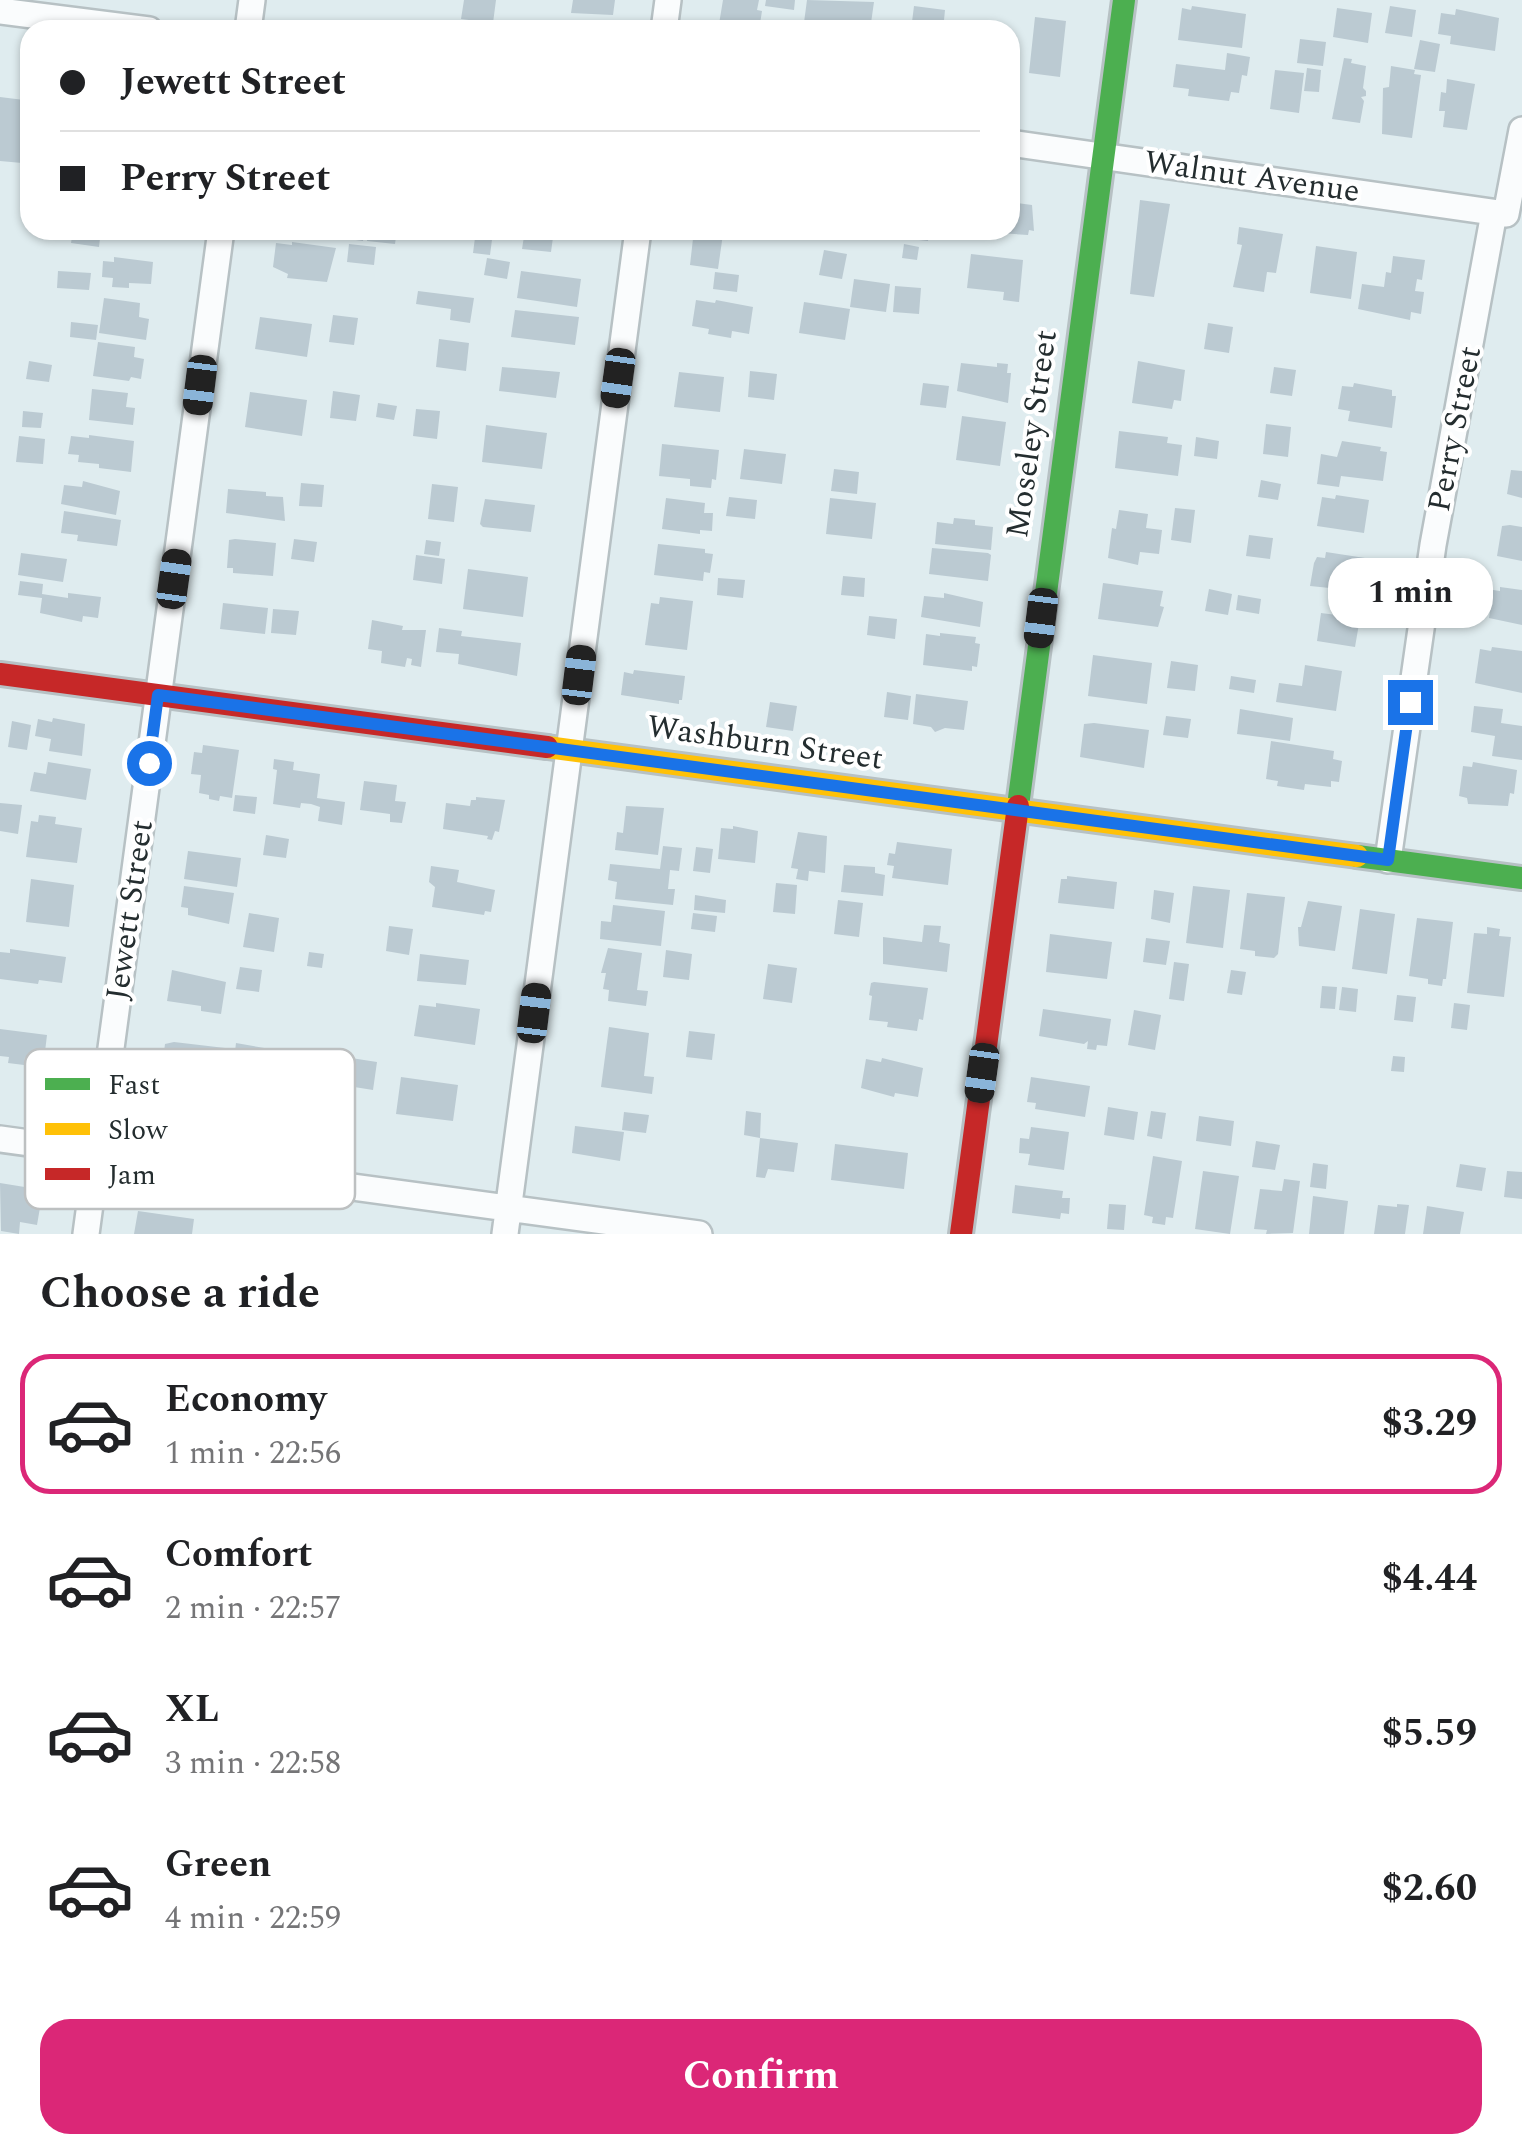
<!DOCTYPE html>
<html lang="en">
<head>
<meta charset="utf-8">
<style>
  :root { --surface:#fff; --page:#f6f6f6; --text:#202124; --muted:#757577; --line:#e0e0e0; --accent:#db2777 }
  body { margin:0; font-family:Spectral,serif; background:var(--page); color:var(--text); height:100vh; display:flex; flex-direction:column; font-size:38px; white-space:nowrap }
  * { box-sizing:border-box; margin:0 }
  p { font-size:32px; color:var(--muted) }
  .icon { flex:none; width:55px; height:55px; fill:none; stroke:currentColor; stroke-width:2; stroke-linecap:round; stroke-linejoin:round }
  .map { position:relative; height:1234px; overflow:hidden }
  .sheet { display:flex; flex-direction:column; background:var(--surface); flex:1 }
  .sheet>* { flex:none }
  .banner { position:absolute; left:20px; top:20px; width:1000px; height:220px; border-radius:30px; box-shadow:0 2px 8px #0004; display:grid; align-content:center; height:220px; padding:0 40px; background:var(--surface) }
  .end { position:absolute; width:45px; height:45px; margin:-22px; border:12px solid #1a73e8; background:#fff; box-shadow:0 0 0 5px #fff }
  .from { border-radius:50% }
  .bubble { position:absolute; height:70px; border-radius:30px; background:var(--surface); box-shadow:0 2px 8px #0004; font-size:32px; font-weight:700; line-height:70px; text-align:center }
  .car { position:absolute; width:30px; height:60px; margin:-30px -15px; border-radius:12px; box-shadow:0 0 8px 2px #0007; background:linear-gradient(#222 24%,#8ab4d8 0 40%,#222 0 76%,#8ab4d8 0 86%,#222 0) }
  .banner b { display:flex; align-items:center; gap:35px; height:95px; font-size:38px }
  .banner b+b { border-top:2px solid var(--line) }
  .banner i { width:25px; height:25px; background:var(--text) }
  ul { padding:0; list-style:none }
  li { display:flex; align-items:center; gap:30px; height:140px; margin:0 20px 15px; padding:0 20px; border:5px solid transparent; border-radius:30px }
  li div { flex:1 }
  li b { display:block; font-size:38px }
  li em { font-style:normal; font-weight:700 }
  li.on { border-color:var(--accent) }
  li>.icon { width:90px; height:90px; stroke-width:1.5 }
  h2 { padding:0 40px; font-size:45px; line-height:120px }
  .cta { display:flex; gap:20px; margin-top:auto; padding:20px 40px }
  .cta a { flex:1; height:115px; border-radius:30px; background:var(--accent); color:#fff; font-size:40px; font-weight:700; line-height:115px; text-align:center }
  .map>svg:first-child { display:block }
  .building { fill:#bbcad2 }
  .lines { fill:none; stroke-linecap:round; stroke-linejoin:round }
  .street-casing { stroke:#b7c1c4; stroke-width:30 }
  .fast-casing { stroke:#b7c1c4; stroke-width:28 }
  .slow-casing { stroke:#b7c1c4; stroke-width:28 }
  .jam-casing { stroke:#b7c1c4; stroke-width:28 }
  .street { stroke:#fafcfd; stroke-width:25 }
  .fast { stroke:#4caf50; stroke-width:22 }
  .slow { stroke:#ffc107; stroke-width:22 }
  .jam { stroke:#c62828; stroke-width:22 }
  .route { stroke:#1a73e8; stroke-width:12 }
  .labels { text-anchor:middle; dominant-baseline:central; stroke-width:8; stroke-linejoin:round; paint-order:stroke }
  .street-label { font-size:32px; fill:#242d2f; stroke:#fff }
  .key { fill:#fff; stroke:#bdc0c1; stroke-width:2.5 }
  .key-label { font-size:28px; fill:#242d2f }
</style>
</head>
<body>
<div class="map">
<svg width="1522" height="1234" viewBox="0 0 1522 1234">
  <rect width="100%" height="100%" fill="#dfecef"/>
  <path class="building" d="M464,0h32l-3,23 -32,-4z
    M573,0h42l-2,15 -42,-2z
    M723,0h36l-2,10 5,1 -3,19h-41z
    M766,0h29l-1,10 -29,-4z
    M807,0l67,2 -4,28h-67z
    M914,6l31,4 -2,20h-32z
    M1192,6l54,8 -4,34 -64,-8 4,-32 9,2z
    M1390,6l26,4 -4,27 -27,-4z
    M1337,8l35,5 -4,30 -35,-6z
    M1456,9l43,9 -4,33 -45,-7 1,-8 -13,-2 3,-21 14,2z
    M1035,17l31,4 -6,56 -31,-4z
    M1300,39l26,3 -3,24 -26,-3z
    M1420,40l20,4 -5,28 -21,-3z
    M1227,53l23,4 -3,19 -5,-1 -3,18 -8,-1 -2,9 -41,-5 1,-7 -16,-2 3,-23 49,6z
    M1344,58l8,1 -1,4 15,3 -3,22 3,3v5l-5,1 3,4 -4,22 -28,-4z
    M1391,66l24,4 -1,4 7,1 -9,63 -30,-4 1,-46 6,-1z
    M1307,68l14,2 -2,22 -15,-1z
    M1275,70l29,3 -5,40 -29,-4z
    M1447,79l28,5 -8,46 -24,-3 2,-16h-6l2,-19 5,1z
    M0,97l24,3 -3,24h5l-4,39 -22,-2z
    M1010,198l7,1v4l15,2 2,26 -5,-1 -1,5 -29,-2v-3h11z
    M1140,200l30,4 -16,93 -24,-3z
    M1239,227l44,7 -7,39 -9,-1 -3,20 -31,-5 9,-42 -5,-1z
    M73,230h28l-2,17 -28,-4z
    M104,230h46l-2,9 -45,-5z
    M335,230h29l-1,11 -29,-4z
    M368,230h29l-2,14 -28,-3z
    M476,230l17,2 -3,23 -17,-2z
    M525,230h29l-3,22 -29,-3z
    M694,230l29,4 -5,35 -28,-4z
    M902,230h27l-1,11 -27,-3z
    M292,242l44,6 -9,34 -40,-4 1,-4 -15,-7 3,-24 16,2z
    M349,244l27,3 -2,18 -27,-3z
    M904,244l15,3 -2,13 -15,-2z
    M1316,246l41,6 -6,47 -41,-6z
    M824,250l23,4 -5,25 -23,-4z
    M971,254l52,6 -4,42 -16,-2 1,-8 -37,-4z
    M1393,256l32,4 -3,20 -5,-1 -2,12 9,1 -3,22 -10,-2 -1,8 -52,-11 4,-25 22,3 2,-15 5,1z
    M114,257l39,5 -2,22 -22,-1v5l-17,-1 1,-9 -11,-1 1,-16 11,1z
    M487,258l23,4 -3,17 -23,-4z
    M58,271l33,2 -2,17 -32,-2z
    M521,271l60,8 -4,28 -60,-9z
    M715,272l24,3 -2,17 -24,-3z
    M854,279l36,5 -4,28 -36,-5z
    M895,286l26,2 -2,26 -26,-2z
    M418,291l56,7 -4,25 -20,-3 1,-11 -35,-5z
    M104,298l36,5 -1,14 10,2 -3,21 -47,-7z
    M696,300l19,3 1,-3 37,7 -4,27 -17,-3 -1,7 -23,-4 1,-5 -17,-3z
    M804,302l46,7 -5,31 -46,-7z
    M515,310l64,7 -4,28 -64,-8z
    M333,315l25,3 -4,27 -25,-3z
    M260,317l52,7 -5,33 -52,-8z
    M71,322l27,3 -2,15 -26,-3z
    M1208,323l25,4 -4,26 -25,-4z
    M439,339l30,4 -3,28 -30,-4z
    M98,342l37,5 -1,10 10,2 -3,20 -10,-2 -2,4 -36,-5z
    M29,361l23,4 -3,17 -23,-3z
    M1138,361l47,9 -4,31 -7,-1 -2,9 -40,-6z
    M961,363l36,4v-4l11,1 -1,9h4l-3,30 -51,-12z
    M502,367l58,5 -4,26 -57,-7z
    M1274,367l22,3 -4,26 -22,-3z
    M750,371l27,3 -3,26 -26,-3z
    M679,372l45,5 -4,35 -46,-5z
    M923,383l26,3 -3,22 -26,-3z
    M1354,383l38,7v6h4l-4,32 -44,-7 2,-10 -12,-2 4,-23 11,1z
    M92,389l36,4 -2,14 9,1 -2,17 -44,-5z
    M333,391l27,4 -4,26 -26,-3z
    M250,392l57,8 -5,36 -57,-9z
    M378,403l19,3 -3,14 -18,-3z
    M416,409l24,2 -3,28 -24,-3z
    M23,411l20,2 -2,15 -19,-1z
    M962,416l44,6 -6,44 -44,-6z
    M1266,424l25,3 -3,30 -25,-3z
    M486,425l61,8 -5,36 -60,-7z
    M1119,431l49,6 -1,6 15,2 -4,31 -63,-8z
    M89,435l45,6 -3,31 -32,-4v-4l-21,-2 1,-7 -11,-1 3,-18 18,2z
    M19,436l26,3 -2,25 -27,-2z
    M1196,437l23,4 -2,18 -23,-3z
    M1342,441l39,6 -1,4 7,1 -4,29 -42,-5 -2,11 -22,-3 4,-30 16,3z
    M662,444l57,6 -3,30 -4,-1 -1,9 -21,-2v-7l-31,-3z
    M744,449l42,5 -4,30 -42,-5z
    M834,469l25,3 -2,22 -26,-3z
    M1511,470l11,1v27l-15,-4z
    M1261,480l20,4 -3,16 -20,-3z
    M83,481l37,10 -4,24 -55,-11 3,-19 18,2z
    M301,483l23,2 -2,22 -23,-1z
    M432,484l26,3 -4,35 -26,-3z
    M228,489l38,3v4l17,1 2,24 -59,-8z
    M1336,495l33,5 -5,33 -47,-7 5,-29 13,2z
    M729,497l28,3 -2,19 -29,-3z
    M666,498l39,5 -1,10h9l-1,18 -12,-1v4l-38,-5z
    M830,498l46,5 -4,36 -46,-5z
    M485,499l50,6 -4,27 -48,-5 -3,-3z
    M1175,508l20,2 -4,33 -20,-3z
    M1119,510l29,4 -2,14 16,2 -3,24 -19,-2 -2,13 -30,-7 4,-30 4,1z
    M64,511l57,9 -4,26 -40,-5 1,-6 -17,-2z
    M954,518l21,2v5l18,2 -2,23 -56,-6 2,-22 16,2z
    M1510,525l12,2v34l-25,-5 5,-30z
    M1249,535l24,3 -3,21 -24,-3z
    M235,539l41,4 -3,33 -40,-3v-5h-6l2,-28z
    M294,539l23,3 -3,20 -23,-3z
    M426,540l15,2 -2,14 -15,-2z
    M658,544l47,5v4l8,1 -3,19 -6,-1 -1,9 -49,-6z
    M932,548l56,5 3,2 -3,26 -59,-7z
    M1326,552l39,6 -1,3 9,1 -4,30 -59,-6 4,-23 3,-6 8,1z
    M21,553l46,6 -4,23 -45,-7z
    M416,555l29,4 -3,25 -29,-4z
    M468,569l60,8 -5,40 -60,-8z
    M843,576l22,2 -1,19 -23,-2z
    M718,578l27,2 -2,18 -26,-3z
    M20,581l23,3 -1,10 26,4v-5l33,4 -3,21 -15,-2 -1,6 -42,-9 2,-15 -24,-3z
    M1103,583l60,8 -3,15 4,1 -6,20 -60,-8z
    M1500,587l22,3v35l-33,-7 4,-28 7,1z
    M1209,589l23,5 -4,21 -23,-4z
    M944,593l39,9 -3,25 -59,-10 3,-21 20,2z
    M1238,595l23,4 -2,15 -23,-4z
    M660,597l33,4 -6,49 -42,-5 6,-42 8,1z
    M223,603l45,5 -3,26 -45,-5z
    M273,609l26,2 -3,24 -25,-2z
    M1321,613l39,5 -5,29 -38,-6z
    M869,616l28,3 -2,20 -28,-4z
    M372,620l31,6 -1,4h24l-5,37 -10,-2 1,-6 -5,-1 -2,9 -24,-4 1,-12 -14,-2z
    M439,628l23,3 -1,5 60,7 -4,33 -59,-12 1,-10 -23,-2z
    M940,633l36,4 -1,6 5,1 -3,23 -5,-1v5l-49,-6 3,-31 14,2z
    M1492,647l30,4v42l-47,-10 5,-34 11,2z
    M1093,655l59,8 -5,41 -59,-8z
    M1171,661l27,4 -3,26 -28,-3z
    M1305,665l37,6 -6,40 -60,-9 3,-19 23,3z
    M634,670l51,6 -3,24h-3v4l-58,-9 3,-23 9,2z
    M1231,676l25,4 -2,13 -25,-4z
    M887,692l24,4 -3,24 -24,-3z
    M916,694l52,7 -4,29 -19,-2 -10,4 -4,-5 -18,-3z
    M770,702l27,4 -4,25 -27,-4z
    M1474,706l29,3 -2,14 21,3v34l-30,-4 3,-20 -24,-4z
    M1240,709l53,9 -3,23 -53,-7z
    M1166,716l25,3 -3,19 -25,-3z
    M53,718l32,6 -3,32 -33,-5 2,-12 -16,-3 3,-17 14,3z
    M12,721l19,4 -4,25 -19,-3z
    M1094,723l55,7 -5,38 -64,-11 4,-33z
    M1271,741l63,10 -1,8 9,2 -3,21 -8,-1v6l-26,-3 -1,6 -27,-4 1,-5 -12,-2z
    M203,745l36,5 -7,48 -12,-2 -1,5 -10,-2v-4l-10,-2 2,-18 -10,-1 3,-22 8,1z
    M274,759l20,3 -1,8 27,4 -3,24 28,4 -3,23 -24,-4 2,-14 -9,-3 -10,-1 -1,5 -27,-4 4,-34 -4,-1z
    M48,762l43,7 -5,31 -56,-9 4,-19 12,2z
    M1473,762l44,8 -3,24 -4,-1 -2,13 -40,-2 -1,-6 -8,-2 4,-30 9,1z
    M364,781l33,4 -2,16 11,1 -4,21 -12,-1v-8l-30,-4z
    M235,795l22,2 -2,17 -22,-3z
    M476,797l29,3 -6,32 -4,-1 -3,9 -5,-1 1,-3 -45,-7 3,-26 24,3 1,-6h5z
    M0,803l22,2 -4,29 -18,-3z
    M626,806l38,2 -6,47 -43,-5 2,-18 6,1z
    M39,815l17,2 -1,7 27,4 -5,35 -51,-6 5,-36 7,1z
    M733,826l25,5 -3,32 -37,-4 3,-31 12,1z
    M798,832l29,4 -2,37 -16,-2 -1,10 -12,-2 2,-10 -7,-1z
    M266,835l23,4 -3,19 -23,-3z
    M897,842l55,7 -4,36 -56,-7 2,-12 -7,-1 2,-12 6,1z
    M663,846l19,2 -3,23 -9,-1 -2,19h7l-2,16 -58,-6 2,-17 -9,-2 2,-16 50,5z
    M696,847l17,2 -3,24 -17,-2z
    M188,851l53,7 -4,29 -53,-8z
    M844,865l31,2v6l10,2 -2,21 -42,-4z
    M431,866l28,4 -2,12 38,8 -4,22 -6,-1 -1,4 -52,-8 3,-20 -6,-5z
    M1067,876l50,6 -3,27 -56,-6 3,-24h6z
    M31,879l43,6 -5,42 -43,-5z
    M776,883l21,2 -2,29 -22,-2z
    M184,886l50,7 -5,31 -41,-9v-7l-7,-1z
    M1193,886l37,4 -7,58 -37,-5z
    M1154,890l20,3 -4,30 -19,-4z
    M1247,893l38,4 -7,57 -4,4 -19,-2v-5l-15,-2z
    M695,895l31,5 -1,13 -31,-3z
    M838,900l25,3 -4,34 -25,-3z
    M1308,901l34,5 -7,45 -36,-5 -1,-19h3z
    M613,905l52,6 -4,35 -61,-7 1,-18 10,1z
    M1360,909l35,5 -8,60 -35,-5z
    M249,913l30,5 -5,34 -31,-5z
    M693,913l24,3 -2,16 -24,-3z
    M1417,918l36,4 -7,57h-3l-1,7 -14,-2v-5l-19,-3z
    M924,925l17,1 -2,16 11,2 -3,28 -64,-8v-27l39,5z
    M389,926l24,3 -4,26 -23,-4z
    M1487,927l13,2 -1,7 12,1 -7,60 -37,-4 7,-60 13,1z
    M1050,934l62,8 -5,37 -61,-7z
    M1146,938l24,3 -4,24 -23,-3z
    M608,948l34,5 -5,37 11,1 -2,15 -38,-5 1,-11 -6,-1 3,-16h-5z
    M10,949l56,8 -4,26 -23,-3 -1,4 -38,-5v-27l10,1z
    M666,950l26,4 -3,26 -26,-3z
    M309,952l15,2 -2,14 -15,-2z
    M420,954l49,6 -3,25 -49,-4z
    M1174,962l15,2 -5,37 -15,-2z
    M768,964l29,4 -5,35 -29,-4z
    M240,967l22,3 -3,22 -23,-3z
    M172,970l54,12 -5,32 -20,-3v-5l-34,-5z
    M1231,970l15,2 -4,23 -15,-2z
    M874,982l54,6 -5,32 -4,-1 -2,12 -30,-4 1,-5 -19,-2 3,-24 -3,-1 2,-12z
    M1322,986l15,1 -2,22 -15,-1z
    M1342,987l16,2 -2,23 -17,-2z
    M1397,995l19,2 -3,25 -19,-2z
    M436,1003l44,6 -5,36 -61,-9 5,-31 17,2z
    M1454,1003l16,2 -3,25 -16,-2z
    M1043,1009l68,10 -4,27 -10,-1 -1,5 -9,-1 1,-8 -4,3 -45,-8z
    M1134,1010l27,5 -6,35 -27,-5z
    M609,1027l40,6 -5,43 10,1 -2,17 -51,-7z
    M0,1029l47,6 -3,25 -19,-3 -1,8 -16,-2 1,-6 -9,-1z
    M689,1031l26,3 -3,26 -26,-3z
    M174,1042l51,6 -2,15 5,1 -8,24 -50,-7 1,-4 -10,-1 4,-32z
    M236,1043l34,6 -1,12 -35,-1z
    M1393,1056l12,1 -1,15 -13,-1z
    M351,1058l26,4 -4,28 -25,-4z
    M882,1058l41,10 -5,29 -23,-4 -1,4 -33,-9 5,-29 15,3z
    M401,1077l57,8 -5,36 -57,-7z
    M1031,1077l59,9 -5,31 -50,-8 1,-6 -9,-1z
    M1108,1107l30,5 -4,28 -30,-5z
    M746,1111l15,2 -1,25 -16,-3z
    M1151,1111l15,2 -4,26 -15,-3z
    M624,1112l25,3 -3,18 -24,-3z
    M1199,1116l35,5 -3,25 -35,-5z
    M575,1126l49,6 -4,29 -48,-8z
    M1031,1127l38,5 -5,38 -36,-5 2,-11 -11,-1 1,-15 9,1z
    M760,1138l38,5 -4,29 -26,-3 -3,9 -9,-1z
    M1256,1141l24,4 -5,25 -23,-3z
    M835,1144l73,9 -4,36 -73,-9z
    M1153,1156l29,5 -9,57 -7,-1 -1,8 -13,-2 1,-6 -9,-2z
    M1313,1163l15,2 -2,24 -16,-2z
    M1460,1164l26,4 -4,23 -26,-4z
    M1203,1171l36,5 -9,58 -35,-5z
    M1507,1171l15,1v27l-18,-2z
    M1284,1179l16,2 -7,52 -27,1 1,-4 -13,-1 6,-40 22,2z
    M0,1183l43,7 -6,35 -17,-3 -1,12 -18,-3z
    M1015,1185l48,6 -1,7h8l-1,16 -8,-1 -1,6 -48,-6z
    M1313,1196l35,5 -4,33h-35z
    M1109,1204l17,1 -2,25 -17,-1z
    M1397,1204l12,1 -4,29h-31l4,-29 19,2z
    M1427,1206l37,6 -4,22h-37z
    M138,1211l56,8 -2,15h-58z"/>
  <g class="lines">
    <g class="street-casing">
      <path id="street" d="M0,11l149,19
        M248,30l4,-30
        M664,30l4,-30
        M1010,143l496,71 16,-84
        M1388,860l45,-315 61,-332
        M0,1139l699,95
        M86,1234l135,-1004
        M505,1234l133,-1004"/>
    </g>
    <g class="fast-casing">
      <path id="fast" d="M1018,806l106,-806
        M1357,856l165,22"/>
    </g>
    <g class="slow-casing">
      <path id="slow" d="M547,747l810,109"/>
    </g>
    <g class="jam-casing">
      <path id="jam" d="M0,674l547,73
        M961,1234l57,-428"/>
    </g>
    <use href="#street" class="street"/>
    <use href="#fast" class="fast"/>
    <use href="#slow" class="slow"/>
    <use href="#jam" class="jam"/>
  </g>
  <g class="lines">
    <path class="route" d="M149,763l9,-68 1230,165 22,-158"/>
  </g>
  <g class="labels">
    <g class="street-label">
      <text transform="translate(1252 177) rotate(8)">Walnut Avenue</text>
      <text transform="translate(1455 429) rotate(-79)">Perry Street</text>
      <text transform="translate(1032 434) rotate(-82)">Moseley Street</text>
      <text transform="translate(765 743) rotate(8)">Washburn Street</text>
      <text transform="translate(130 910) rotate(-82)">Jewett Street</text>
    </g>
  </g>
  <rect x="25" y="1049" width="330" height="160" rx="15" class="key"/>
  <rect x="45" y="1078" width="45" height="12" fill="#4caf50"/>
  <rect x="45" y="1123" width="45" height="12" fill="#ffc107"/>
  <rect x="45" y="1168" width="45" height="12" fill="#c62828"/>
  <g class="key-label">
    <text x="108" y="1094">Fast</text>
    <text x="108" y="1139">Slow</text>
    <text x="108" y="1184">Jam</text>
  </g>
</svg>
<i class="end from" style="left:149px;top:763px"></i>
<i class="end" style="left:1410px;top:702px"></i>
<div class="bubble" style="left:1328px;top:558px;width:165px">1 min</div>
<i class="car" style="left:618px;top:378px;rotate:188deg"></i>
<i class="car" style="left:200px;top:385px;rotate:187deg"></i>
<i class="car" style="left:174px;top:579px;rotate:8deg"></i>
<i class="car" style="left:1041px;top:618px;rotate:187deg"></i>
<i class="car" style="left:579px;top:675px;rotate:7deg"></i>
<i class="car" style="left:534px;top:1013px;rotate:7deg"></i>
<i class="car" style="left:982px;top:1073px;rotate:188deg"></i>
<div class="banner">
<b><i class="from"></i>Jewett Street</b>
<b><i></i>Perry Street</b>
</div>
</div>
<section class="sheet">
<h2>Choose a ride</h2>
<ul>
<li class="on"><svg class="icon" aria-label="car" viewBox="0 0 24 24"><path d="M5 17H2v-5l4-1 3-4h7l3 4 3 1v5h-3M9 17h6M6 11h13"/><circle cx="7" cy="17" r="2"/><circle cx="17" cy="17" r="2"/></svg><div><b>Economy</b><p>1 min · 22:56</p></div><em>$3.29</em></li>
<li><svg class="icon" aria-label="car" viewBox="0 0 24 24"><path d="M5 17H2v-5l4-1 3-4h7l3 4 3 1v5h-3M9 17h6M6 11h13"/><circle cx="7" cy="17" r="2"/><circle cx="17" cy="17" r="2"/></svg><div><b>Comfort</b><p>2 min · 22:57</p></div><em>$4.44</em></li>
<li><svg class="icon" aria-label="car" viewBox="0 0 24 24"><path d="M5 17H2v-5l4-1 3-4h7l3 4 3 1v5h-3M9 17h6M6 11h13"/><circle cx="7" cy="17" r="2"/><circle cx="17" cy="17" r="2"/></svg><div><b>XL</b><p>3 min · 22:58</p></div><em>$5.59</em></li>
<li><svg class="icon" aria-label="car" viewBox="0 0 24 24"><path d="M5 17H2v-5l4-1 3-4h7l3 4 3 1v5h-3M9 17h6M6 11h13"/><circle cx="7" cy="17" r="2"/><circle cx="17" cy="17" r="2"/></svg><div><b>Green</b><p>4 min · 22:59</p></div><em>$2.60</em></li>
</ul>
<div class="cta"><a>Confirm</a></div>
</section>
</body>
</html>
